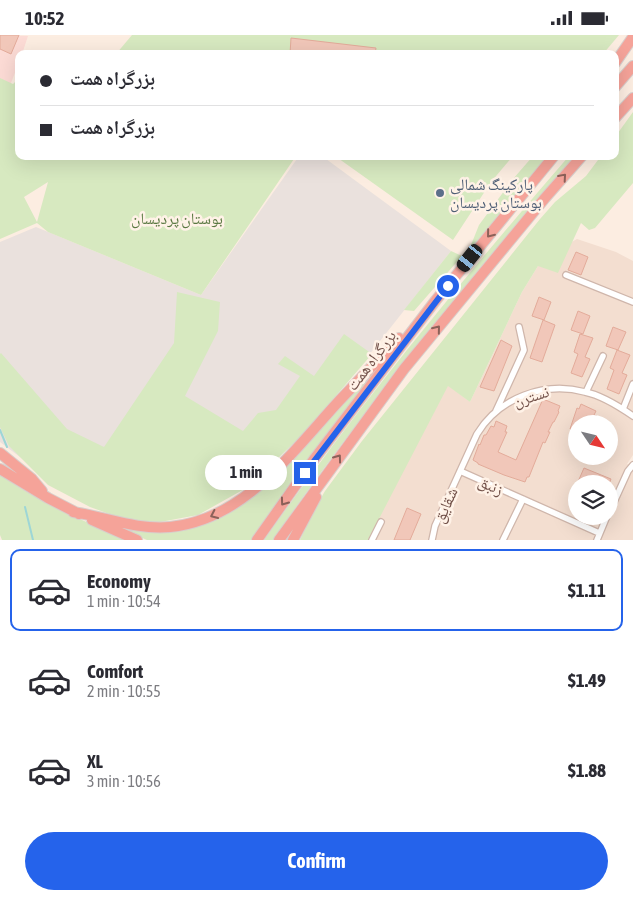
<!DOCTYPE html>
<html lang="en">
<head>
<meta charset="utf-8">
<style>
  :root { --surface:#fff; --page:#f7f7f7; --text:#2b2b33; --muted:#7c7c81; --line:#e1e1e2; --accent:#2563eb }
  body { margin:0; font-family:"Asap Condensed","Noto Naskh Arabic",sans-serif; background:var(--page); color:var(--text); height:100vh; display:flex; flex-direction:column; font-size:19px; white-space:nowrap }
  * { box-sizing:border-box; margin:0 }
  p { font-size:16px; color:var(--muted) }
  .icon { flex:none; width:28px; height:28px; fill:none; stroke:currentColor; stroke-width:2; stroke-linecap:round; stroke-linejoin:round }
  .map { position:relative; height:505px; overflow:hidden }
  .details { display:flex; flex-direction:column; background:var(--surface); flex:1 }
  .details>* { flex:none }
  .banner { position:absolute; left:15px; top:15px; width:604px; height:110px; border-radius:10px; box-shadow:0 5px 20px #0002; display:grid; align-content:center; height:110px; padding:0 25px; background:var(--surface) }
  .needle { width:32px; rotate:125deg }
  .controls { position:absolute; left:568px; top:380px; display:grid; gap:10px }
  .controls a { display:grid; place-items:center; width:50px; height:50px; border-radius:50%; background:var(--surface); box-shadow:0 5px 20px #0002; font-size:25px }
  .end { position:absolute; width:22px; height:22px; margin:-11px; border:6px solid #2563eb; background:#fff; box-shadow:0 0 0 2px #fff }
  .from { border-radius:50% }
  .bubble { position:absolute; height:35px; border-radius:18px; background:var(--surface); box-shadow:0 5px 20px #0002; font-size:16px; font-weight:700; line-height:35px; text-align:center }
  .car { position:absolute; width:15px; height:30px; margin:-15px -8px; border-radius:6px; box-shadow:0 0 4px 1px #0007; background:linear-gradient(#222 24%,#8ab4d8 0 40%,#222 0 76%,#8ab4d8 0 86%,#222 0) }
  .banner b { display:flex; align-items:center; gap:18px; height:48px; font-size:19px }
  .banner b+b { border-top:1px solid var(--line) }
  .banner i { width:12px; height:12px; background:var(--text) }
  ul { padding:9px 0 0; list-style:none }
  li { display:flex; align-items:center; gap:15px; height:82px; margin:0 10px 8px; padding:0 15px; border:2px solid transparent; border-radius:10px }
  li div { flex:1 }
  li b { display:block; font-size:19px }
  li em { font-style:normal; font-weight:700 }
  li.current { border-color:var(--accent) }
  li>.icon { width:45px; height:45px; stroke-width:1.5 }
  .cta { display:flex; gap:10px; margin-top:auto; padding:10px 25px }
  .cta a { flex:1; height:58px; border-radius:30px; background:var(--accent); color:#fff; font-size:20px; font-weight:700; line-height:58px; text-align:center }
  .status { display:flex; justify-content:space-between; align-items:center; height:35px; padding:0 25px; background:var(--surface); direction:ltr }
  .status svg { height:14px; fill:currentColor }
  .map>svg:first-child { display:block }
  .residential { fill:#f3ded0; fill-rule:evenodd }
  .commercial { fill:#fcdbd5 }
  .industrial { fill:#eae1dd }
  .green { fill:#d7e9c0; fill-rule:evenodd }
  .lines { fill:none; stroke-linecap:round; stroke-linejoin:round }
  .stream { stroke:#9dd6d6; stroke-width:2 }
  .building { fill:#f1c7b9; stroke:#e3ab9a }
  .street-casing { stroke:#cfb6ab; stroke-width:8 }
  .highway-casing { stroke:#d8cecc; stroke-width:12 }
  .street { stroke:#fff; stroke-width:5.5 }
  .highway { stroke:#f5a399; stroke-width:10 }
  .oneway { stroke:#8c6159 }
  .route { stroke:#2563eb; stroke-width:6 }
  .service-dot { fill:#5c6f8a; stroke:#fff2e7; stroke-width:2 }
  .labels { text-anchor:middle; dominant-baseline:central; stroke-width:5; stroke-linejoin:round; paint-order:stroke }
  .service-label { font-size:16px; fill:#4e5e75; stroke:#fff2e7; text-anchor:start }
  .park-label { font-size:16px; fill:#5a7841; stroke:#fff2e7 }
  .street-label { font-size:16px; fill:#725149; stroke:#fff2e7 }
</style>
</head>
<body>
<div class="status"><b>10:52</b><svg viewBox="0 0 49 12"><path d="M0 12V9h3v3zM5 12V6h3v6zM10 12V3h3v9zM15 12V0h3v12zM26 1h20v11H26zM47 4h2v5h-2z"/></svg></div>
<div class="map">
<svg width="633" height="505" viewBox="0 0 633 505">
  <rect width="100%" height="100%" fill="#fcede1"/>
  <path class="residential" d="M577,204l39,13 17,9v194l-6,9 6,2v74h-263l13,-32 65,-123 22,17 52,-110 16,-26 30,-22zM576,389h33v32h-33zM576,449h33v32h-33z"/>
  <path class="commercial" d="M0,0l28,1 -6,18h-3v8l-19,50z"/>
  <path class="industrial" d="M299,121h23l129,95 -86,109 -116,98 -225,2 -24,-18v-200l36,-15 165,68z"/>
  <path class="green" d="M132,0h487l-16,19h-487z
    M0,43l13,6 6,-6v78h277l-95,139 -153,-63 -11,-9 -37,16zM48,147l-11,40 -13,-25z
    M633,77v71l-38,45 -6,2 -8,-7 -23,50 -20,-7 -16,26 -52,110 -22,-16 -80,154h-68l14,-30 11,-19 37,-50 178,-222 15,-17 31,-26 15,-20h14v-19z
    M335,121h178l-22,26 -38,58z
    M533,121h15l-30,38 -49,56 10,-25 34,-46z
    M569,121h8c-105,125 -212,249 -304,384h-9c94,-134 198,-260 305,-384z
    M451,216l11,5 -48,55 -10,-1z
    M177,257l43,10 -2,29 -33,65 58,35 15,-18 18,-3 24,-34 -22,-12 7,-8 29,20 30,-42 28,20 -70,81 -54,52 -50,28 -38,7 -31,-1 -39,-14 -42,-22 -39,-39 -9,-19v-73l1,-1 66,76 37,18 70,-104z
    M393,316l-100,130 -41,59h-105l-52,-23 52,13 76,-16z
    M0,439c39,29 84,47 128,66h-126l-2,-5z"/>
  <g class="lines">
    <path class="stream" d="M0,395l7,17
      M25,472l8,33"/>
  </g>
  <path class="building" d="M0,0h19l-8,19 -11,-5z
    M291,3l85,10 -1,6h-85z
    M576,217l12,5 -7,18 -13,-5z
    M539,262l12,5 -7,18 -12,-4z
    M578,276l12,5 -7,18 -12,-4z
    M543,285l12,5 -13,37 -12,-4z
    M613,292l13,5 -8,18 -12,-4z
    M580,299l13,4 -8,19 5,2 -8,18 -11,-4 7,-19 -4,-2z
    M501,305l11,6 -18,45 -14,-4z
    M617,315l13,5 -8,18 5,2 -8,19 -12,-5 7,-19 -4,-2z
    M543,364l17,7 -2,5 1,1 -5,10h-1l-5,10h2l-5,11 -2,-1 -14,35h-2l-2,5 -21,-7 -26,-11v-1l-5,-3 6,-16 1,1 4,-10h2l5,-9 3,1 2,-6 11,5 -2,6h2l-9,20 18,8z
    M581,369l15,7 -2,4 3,1 -3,6 -2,-1 -1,3h-15v8l-6,-3 7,-21 2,1z
    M584,433l27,11 -2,5h-32z
    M407,473l14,6 -11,26h-16z"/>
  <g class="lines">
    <g class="street-casing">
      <path id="street" d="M566,240l67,27
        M586,357l17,-36
        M623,374l10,-25
        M496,376l28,-61 -5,-23
        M460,436l139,62
        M609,478l19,-42 5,-6
        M372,505l9,-18
        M432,505l3,-14 42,-92c22,-36 67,-53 108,-42 15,3 35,15 48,24
        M503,505l20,-41
        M597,505l10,-24"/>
    </g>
    <g class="highway-casing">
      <path id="highway" d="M615,28l18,-26
        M615,52l18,-21
        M615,83l18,-20
        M0,418l32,26 10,12
        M0,434l48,29 31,16
        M73,477c33,5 63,18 97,15 74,-7 122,-75 169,-126 20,-21 40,-42 60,-63
        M92,485l45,20
        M257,505l58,-82 121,-158 118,-144
        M279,505l125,-171 141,-171 37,-42
        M293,505l23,-43"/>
    </g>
    <use href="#street" class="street"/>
    <use href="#highway" class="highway"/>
  </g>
  <defs><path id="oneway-chevron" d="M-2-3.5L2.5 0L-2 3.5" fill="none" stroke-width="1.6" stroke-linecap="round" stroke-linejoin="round" transform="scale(1.25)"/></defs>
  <g class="oneway">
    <use href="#oneway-chevron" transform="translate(563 142) rotate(-49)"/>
    <use href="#oneway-chevron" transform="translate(490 199) rotate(129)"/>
    <use href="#oneway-chevron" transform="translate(437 294) rotate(-51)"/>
    <use href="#oneway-chevron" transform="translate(338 423) rotate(-54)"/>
    <use href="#oneway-chevron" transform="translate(284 467) rotate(126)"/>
    <use href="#oneway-chevron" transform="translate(214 480) rotate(155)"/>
  </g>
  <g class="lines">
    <path class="route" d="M305,438l143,-187"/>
  </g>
  <circle class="service-dot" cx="440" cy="158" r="5"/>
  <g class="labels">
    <g class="service-label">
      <text x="450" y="149">پارکینگ شمالی<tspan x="450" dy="18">بوستان پردیسان</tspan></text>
    </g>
    <g class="park-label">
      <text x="177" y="183">بوستان پردیسان</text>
    </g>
    <g class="street-label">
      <text transform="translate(371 325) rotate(-53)">بزرگراه همت</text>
      <text transform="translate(531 361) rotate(-18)">نسترن</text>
      <text transform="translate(491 450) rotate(24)">زنبق</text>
      <text transform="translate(445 470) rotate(-66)">شقایق</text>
    </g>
  </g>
</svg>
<div class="controls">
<a><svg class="needle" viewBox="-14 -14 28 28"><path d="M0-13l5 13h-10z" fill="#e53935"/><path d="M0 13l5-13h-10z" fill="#7c7c81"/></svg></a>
<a><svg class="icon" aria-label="layers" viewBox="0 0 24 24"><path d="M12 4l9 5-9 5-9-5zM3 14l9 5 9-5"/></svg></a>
</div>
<i class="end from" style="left:448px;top:251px"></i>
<i class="end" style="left:305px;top:438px"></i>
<div class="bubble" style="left:205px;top:420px;width:82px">1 min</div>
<i class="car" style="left:470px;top:223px;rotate:219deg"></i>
<div class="banner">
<b><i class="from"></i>بزرگراه همت</b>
<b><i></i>بزرگراه همت</b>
</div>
</div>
<section class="details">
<ul>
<li class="current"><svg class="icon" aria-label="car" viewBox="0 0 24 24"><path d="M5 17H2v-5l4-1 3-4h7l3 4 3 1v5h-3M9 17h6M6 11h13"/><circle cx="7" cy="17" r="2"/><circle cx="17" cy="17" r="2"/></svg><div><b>Economy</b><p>1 min · 10:54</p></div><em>$1.11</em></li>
<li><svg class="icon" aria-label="car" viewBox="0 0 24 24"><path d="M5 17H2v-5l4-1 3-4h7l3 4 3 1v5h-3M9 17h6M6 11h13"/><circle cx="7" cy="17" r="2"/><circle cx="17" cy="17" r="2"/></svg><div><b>Comfort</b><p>2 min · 10:55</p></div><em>$1.49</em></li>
<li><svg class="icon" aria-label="car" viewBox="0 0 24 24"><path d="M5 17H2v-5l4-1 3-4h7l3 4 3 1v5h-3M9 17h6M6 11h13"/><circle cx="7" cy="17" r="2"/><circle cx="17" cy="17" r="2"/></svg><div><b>XL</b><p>3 min · 10:56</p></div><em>$1.88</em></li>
</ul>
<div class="cta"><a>Confirm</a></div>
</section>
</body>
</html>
